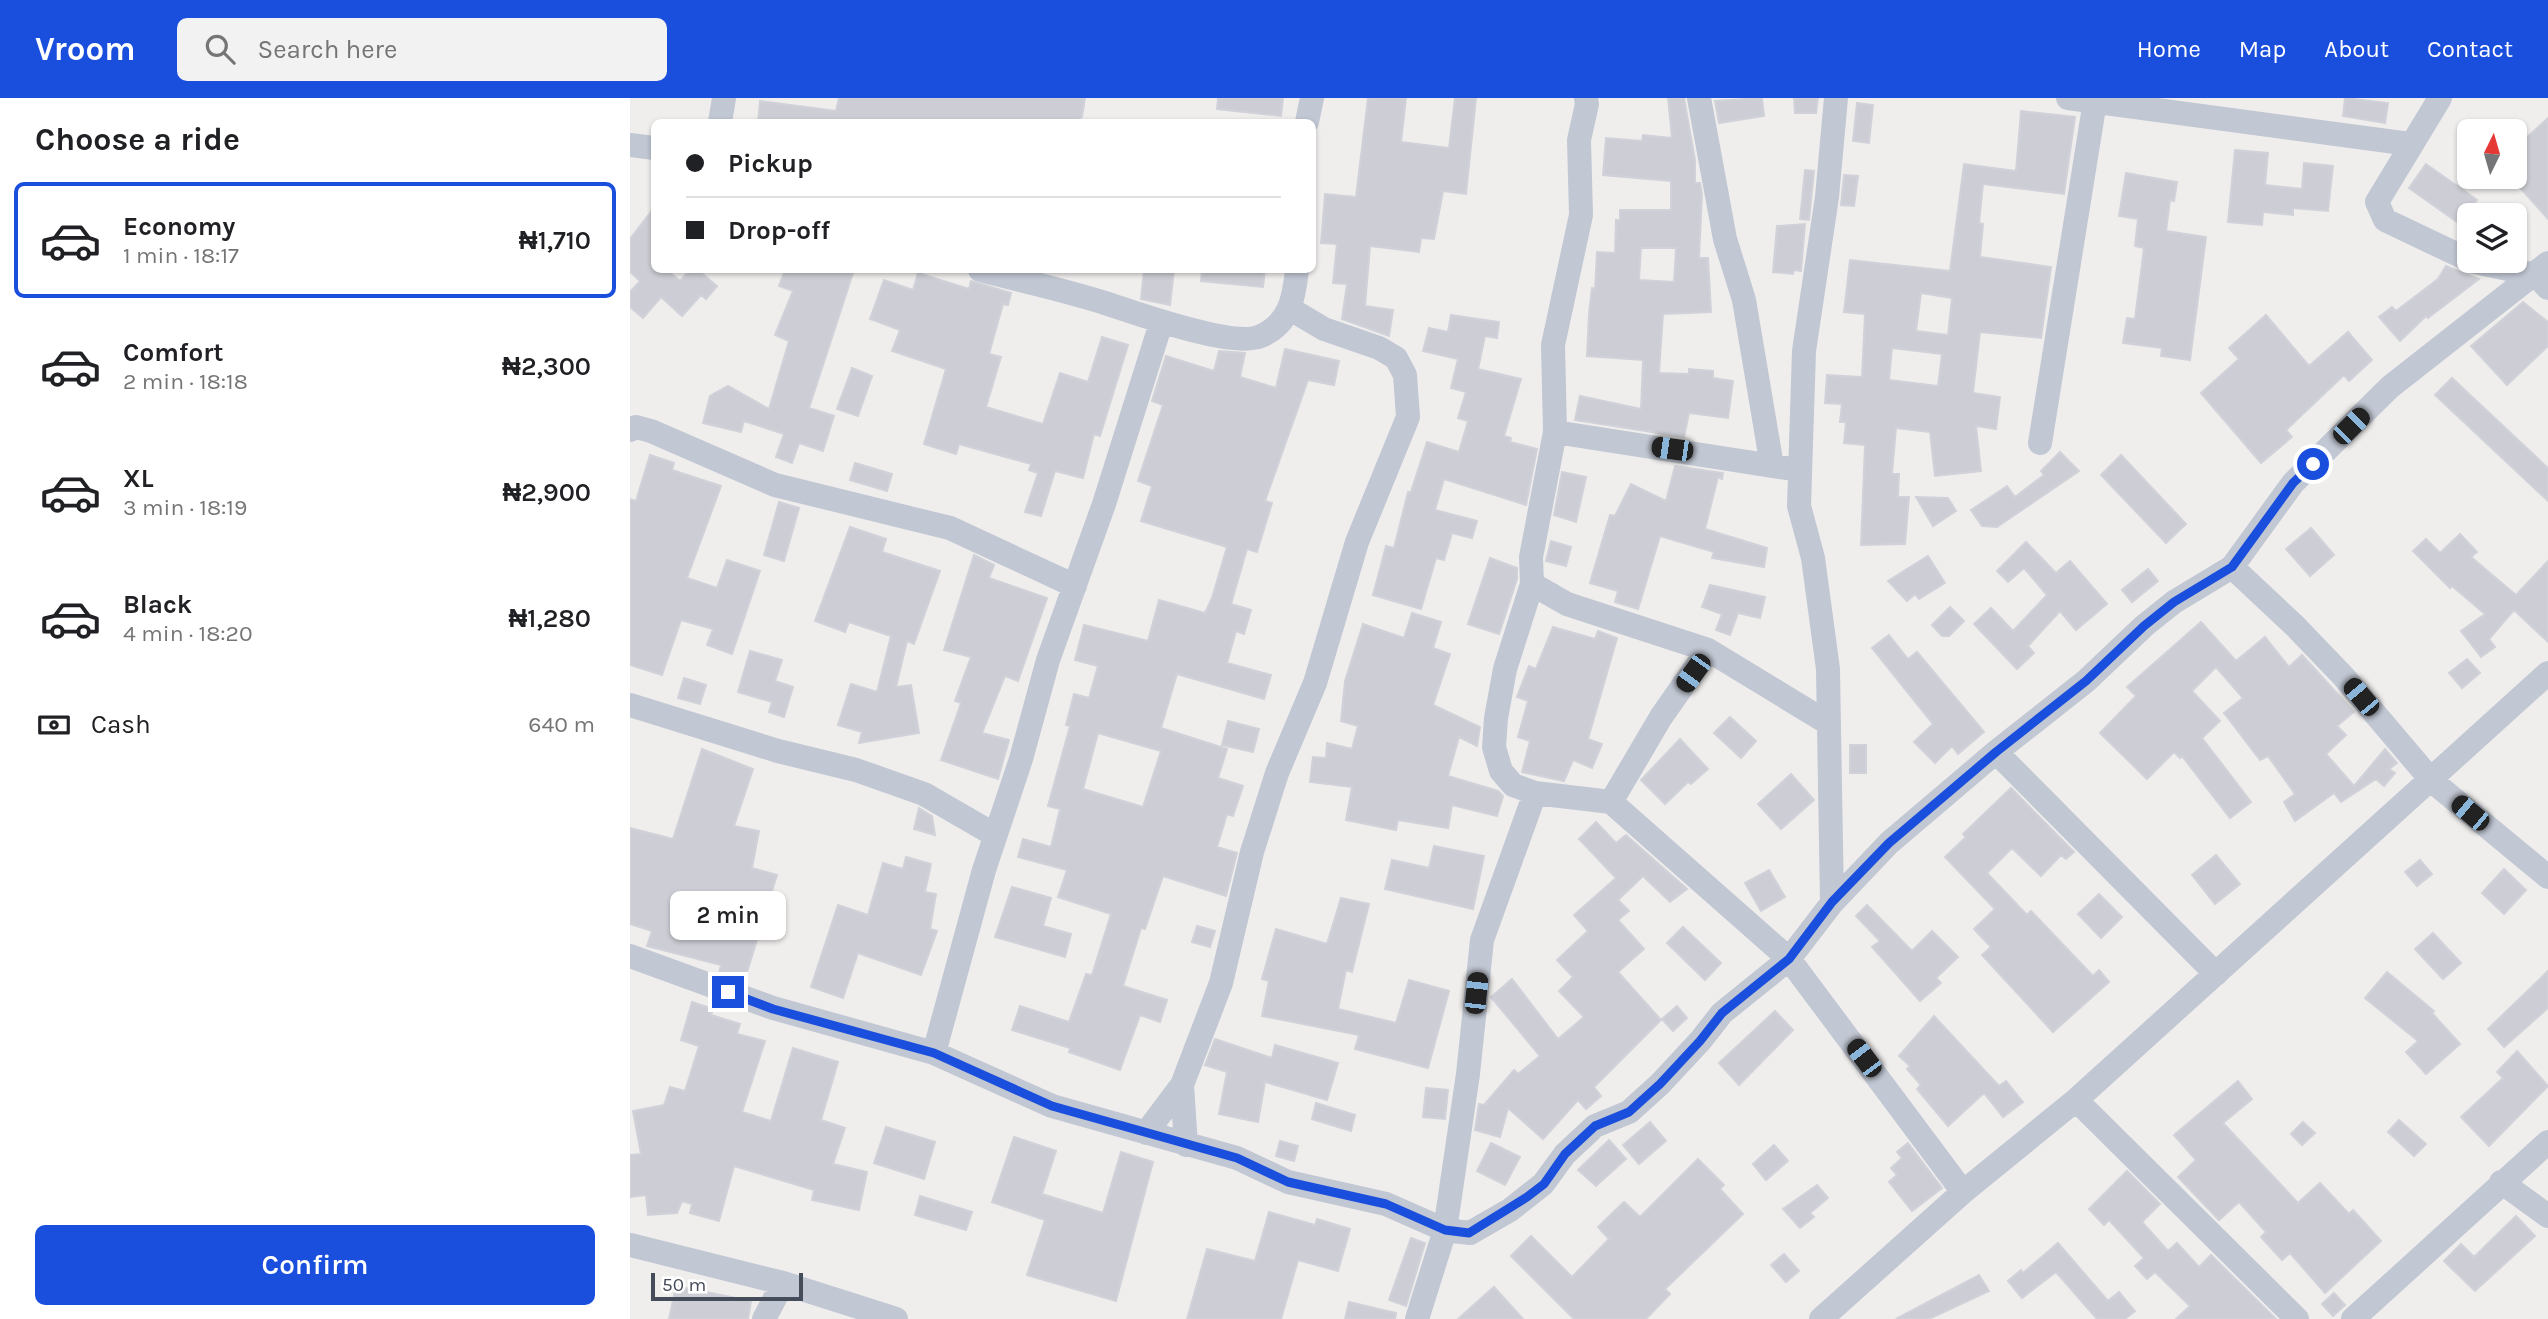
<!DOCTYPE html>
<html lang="en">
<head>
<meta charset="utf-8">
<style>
  :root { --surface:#fff; --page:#f2f2f2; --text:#202124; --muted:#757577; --line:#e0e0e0; --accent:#1a4edd }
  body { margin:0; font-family:Karla,sans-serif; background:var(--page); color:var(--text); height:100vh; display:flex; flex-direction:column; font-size:26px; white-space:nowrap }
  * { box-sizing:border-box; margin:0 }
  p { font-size:23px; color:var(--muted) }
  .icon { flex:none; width:38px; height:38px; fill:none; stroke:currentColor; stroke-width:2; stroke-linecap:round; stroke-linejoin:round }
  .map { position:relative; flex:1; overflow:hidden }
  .panel { display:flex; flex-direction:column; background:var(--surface); width:630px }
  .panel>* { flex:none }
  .banner { position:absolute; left:21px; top:21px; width:665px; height:154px; border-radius:10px; box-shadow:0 2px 5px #0004; display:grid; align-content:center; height:154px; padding:0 35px; background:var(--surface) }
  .needle { width:46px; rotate:5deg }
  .fabs { position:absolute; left:1827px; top:21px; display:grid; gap:14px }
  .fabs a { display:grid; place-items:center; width:70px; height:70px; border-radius:10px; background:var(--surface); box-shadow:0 2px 5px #0004; font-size:35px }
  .scale { position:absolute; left:21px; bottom:18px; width:152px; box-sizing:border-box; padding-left:7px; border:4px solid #464d5a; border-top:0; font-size:19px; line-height:24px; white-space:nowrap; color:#464d5a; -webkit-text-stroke:5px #fff; paint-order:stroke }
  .end { position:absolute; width:32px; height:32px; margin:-16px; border:9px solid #1a4edd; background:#fff; box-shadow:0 0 0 4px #fff }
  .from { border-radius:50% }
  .bubble { position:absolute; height:49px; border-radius:10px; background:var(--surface); box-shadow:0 2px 5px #0004; font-size:23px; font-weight:600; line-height:49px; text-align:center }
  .car { position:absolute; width:21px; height:42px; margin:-21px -10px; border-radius:9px; box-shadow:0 0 5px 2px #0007; background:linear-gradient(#222 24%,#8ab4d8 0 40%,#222 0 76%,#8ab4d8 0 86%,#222 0) }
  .banner b { display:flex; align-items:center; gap:24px; height:66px; font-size:26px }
  .banner b+b { border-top:2px solid var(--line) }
  .banner i { width:18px; height:18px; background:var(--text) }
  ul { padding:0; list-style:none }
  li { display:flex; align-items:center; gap:21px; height:116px; margin:0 14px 10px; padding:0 21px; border:4px solid transparent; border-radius:10px }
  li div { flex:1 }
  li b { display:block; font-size:26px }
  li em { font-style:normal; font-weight:600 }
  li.selected { border-color:var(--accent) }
  li>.icon { width:63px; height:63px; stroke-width:1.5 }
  h2 { padding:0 35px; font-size:32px; line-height:84px }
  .pay { display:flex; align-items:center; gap:18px; height:77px; padding:0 35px; font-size:26px }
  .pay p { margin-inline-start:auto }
  .primary-button { display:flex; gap:14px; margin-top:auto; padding:14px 35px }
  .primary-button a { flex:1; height:80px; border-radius:10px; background:var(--accent); color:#fff; font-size:28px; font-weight:600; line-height:80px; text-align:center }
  header { display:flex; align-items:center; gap:42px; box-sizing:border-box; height:98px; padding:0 35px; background:var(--accent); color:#fff }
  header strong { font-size:33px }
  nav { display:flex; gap:38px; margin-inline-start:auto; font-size:24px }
  .search { width:490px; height:63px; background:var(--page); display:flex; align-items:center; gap:18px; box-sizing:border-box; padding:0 24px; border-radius:10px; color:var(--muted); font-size:26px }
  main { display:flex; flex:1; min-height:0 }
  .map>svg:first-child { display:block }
  .building { fill:#cdced5; stroke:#d1d2d9; stroke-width:2; fill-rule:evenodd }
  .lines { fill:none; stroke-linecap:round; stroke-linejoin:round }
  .minor { stroke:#c1c7d3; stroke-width:24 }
  .route { stroke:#1a4edd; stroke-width:9 }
</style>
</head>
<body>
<header>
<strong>Vroom</strong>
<div class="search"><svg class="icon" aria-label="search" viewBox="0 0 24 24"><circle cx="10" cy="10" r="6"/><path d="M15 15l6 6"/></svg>Search here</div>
<nav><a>Home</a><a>Map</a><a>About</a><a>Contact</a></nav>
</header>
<main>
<section class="panel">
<h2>Choose a ride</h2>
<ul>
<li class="selected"><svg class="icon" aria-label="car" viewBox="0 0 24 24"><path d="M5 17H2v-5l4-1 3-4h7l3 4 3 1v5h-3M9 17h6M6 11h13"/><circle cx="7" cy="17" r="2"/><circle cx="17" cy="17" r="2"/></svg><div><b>Economy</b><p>1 min · 18:17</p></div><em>₦1,710</em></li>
<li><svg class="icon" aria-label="car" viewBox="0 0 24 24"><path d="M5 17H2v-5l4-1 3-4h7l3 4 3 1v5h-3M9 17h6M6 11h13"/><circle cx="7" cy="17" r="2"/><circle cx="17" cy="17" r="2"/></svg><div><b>Comfort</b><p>2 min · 18:18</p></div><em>₦2,300</em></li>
<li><svg class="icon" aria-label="car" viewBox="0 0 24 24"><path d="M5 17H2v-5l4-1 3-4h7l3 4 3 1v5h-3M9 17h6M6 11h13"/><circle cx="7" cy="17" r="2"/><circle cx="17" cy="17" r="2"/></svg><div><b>XL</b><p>3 min · 18:19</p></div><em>₦2,900</em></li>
<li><svg class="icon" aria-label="car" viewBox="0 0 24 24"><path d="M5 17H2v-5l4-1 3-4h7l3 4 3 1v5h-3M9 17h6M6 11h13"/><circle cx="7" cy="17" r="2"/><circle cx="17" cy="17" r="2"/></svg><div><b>Black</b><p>4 min · 18:20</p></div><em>₦1,280</em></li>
</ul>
<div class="pay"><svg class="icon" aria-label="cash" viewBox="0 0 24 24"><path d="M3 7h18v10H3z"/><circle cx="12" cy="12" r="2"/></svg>Cash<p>640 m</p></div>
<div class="primary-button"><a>Confirm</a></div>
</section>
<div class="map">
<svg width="1918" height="1221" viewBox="0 0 1918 1221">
  <rect width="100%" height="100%" fill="#f0eeed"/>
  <path class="building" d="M209,0h246l-3,19 -8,5h-316l2,-21 76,10z
    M588,0h65l-2,18 -64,-7z
    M738,0h38l-5,44 48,6 6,-50h21l-10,96 -23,-3 -9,48 -13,-1 -2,14 -49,-6 -5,60 28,4 -4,26 -47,-17 5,-35 -14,-1 4,-39 -16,-1 4,-49 31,3z
    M1038,0h16l11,62v23h5l2,11 -3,64h9l3,54 -48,2 -4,59 30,1v-5l24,2v7l20,3 -5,37 -39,-5 -5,24 -109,-17 5,-24 61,13 2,-49 -56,-4 2,-43 3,-25 3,1 2,-37 18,1 1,-33h4v-10h51v-29l-68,-6 3,-37 36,3 1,-6 29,3zM1011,150h35l-2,34 -35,-2z
    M1132,0l2,18 -45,7 -4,-22z
    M1164,0h24l-2,15h-21z
    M1715,0l43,5 -3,20 -42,-7z
    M1227,5l16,2 -4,38 -16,-2z
    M1391,13l54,6 -11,77 -81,-10 -4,39 4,1 -3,33 71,10 -10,71 -61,-6 -7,61 27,4 -4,32 -20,-3 5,45 -46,5 -5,-44 -34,-4 -4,46h7l-1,23h11l-4,47 -44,1 4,-100 -21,-2 2,-21h-6l2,-18 -17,-1 2,-28 35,2 3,-63 -21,-2 6,-52 100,11 14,-107 52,7zM1291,195l31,5 -4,37 -32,-4zM1262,250l50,6 -4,32 -49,-6z
    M1918,20v101l-33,-37v-52l9,10z
    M1605,52l33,3 -3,32 37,4 2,-26 29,3 -5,45 -35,-3v7l-30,-3 -1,13 -34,-3z
    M1796,66l51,36 -17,24 -51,-36z
    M1175,72l9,1 -5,49 -9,-1z
    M1496,75l51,9 -3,19 -4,-1 -4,31 40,6 -16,123 -29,-4 1,-8 -39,-5 4,-25 8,1 9,-71 -9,-2 3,-27 -19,-3z
    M1214,77l14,1 -4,30 -13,-1z
    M24,110v62h13l13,11 10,-11h8l19,16 -11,13 -5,-4 -19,21 -21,-19 -18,21 -13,-11v-15l10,-11 -10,-9v-33z
    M1175,126l-4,47 -7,-1 -1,4 -20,-2 4,-46z
    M1816,168l33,13 -51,39 -2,-2 -26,25 -21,-24 13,-10 4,4 42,-32z
    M155,172h69l-45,138 25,8 -11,35 -24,-8 -7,20 -16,-6 8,-23 -40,-13 -3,11 -38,-9 7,-27 18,-10 41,23 20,-68 -14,-6 18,-44 -14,-5z
    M514,172h30l-4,35 -29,-6z
    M572,172h63l-2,17 -62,-6z
    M288,175l51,16 2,-8 40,12 -3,12 -5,-1 -14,50 12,3 -15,50 57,17 17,-51 28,9 14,-45 26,8 -28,91 -6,-2 -11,44 -28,-7 -14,45 -16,-4 13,-39 -9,-3 2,-6 -72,-20 -3,10 -32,-10 22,-75 -54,-18 8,-21 -30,-11 14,-39 29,10z
    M1893,204l25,20v24l-41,39 -36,-39z
    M821,217l48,7 -2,16 -12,-2 -7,33 43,10 -17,57 7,2 -1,4 27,7 -11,56 -82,-26 -9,31 42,11 -5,17 -20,-5 -8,27 -8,-2 -15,51 -48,-14 13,-49 8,2 14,-56h3l16,-50 32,10 9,-31 -10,-3 8,-26 -15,-4 7,-29 -35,-8 6,-23 19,4z
    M1636,217l43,51 39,-34 24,28 -23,21 -5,-6 -58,55 6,7 -31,26 -60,-70 38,-34 -10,-11z
    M655,251l54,12 -5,24 -26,-5 -43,121 7,2 -15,49 -10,-3 -16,55 20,6 -7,24 -8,-3 -9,32 44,12 -7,24 -87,-25 -16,54 66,21 -9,29 25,8 -10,30 -6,-2 -10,33 20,6 -11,43 -63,-20 -18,53 -4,-1 -18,58 44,14 -7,22 -20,-7 -20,55 -51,-18 1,-4 -58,-18 8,-24 49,16 17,-48 6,1 19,-61 -53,-17 9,-27 -49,-13 5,-18 28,8 9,-38 -12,-3 22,-80 -4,-1 8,-31 15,4 9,-32 -23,-6 9,-35 64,16 11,-41 46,13 7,-15 15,-51 -86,-26 11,-35 -14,-5 25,-76 -11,-4 14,-45 48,15 5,-20 26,2 -5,24 36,11zM468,635l63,18 -18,56 -60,-18z
    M222,270l20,8 -14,40 -21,-7z
    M1822,280l96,90v33l-113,-106z
    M1430,354l19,19 -82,56 -15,-1 -11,-16 36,-24 8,11 29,-22 -3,-4z
    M20,357l24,8 -2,7 49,16 -34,92 30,10 10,-28 33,11 -28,83 -25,-9 6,-16 -32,-9 -19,55 -32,-10v-166l6,2z
    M1491,357l65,69 -20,19 -65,-68z
    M225,365l37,11 -5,17 -37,-11z
    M1045,368l48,7 -1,6 -4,-2 -13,52 62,19 -3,19 -52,-9 2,-6 -54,-16 -22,73 -23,-7 3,-11 -28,-8 20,-68 5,1 16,-32 35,17z
    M932,374l24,5 -10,45 -22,-7z
    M1286,399l32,1 8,13 -23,15z
    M149,404l20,6 -15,53 -20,-6z
    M220,429l36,12 -4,13 58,19 -26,73 -7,-3 -11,46 15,-2 8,48 -60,10 3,-11 -24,-7 13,-41 26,8 14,-56 -42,-14 -4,10 -30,-11z
    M1681,430l23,27 -24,21 -24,-27z
    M1830,436l17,18 -6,5 45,38 32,-34v81l-34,-32 -25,29 6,8 -14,10 -20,-26 24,-17 -33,-28 -2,2 -37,-37 13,-12 14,14z
    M921,443l20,6 -5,19 -20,-5z
    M1396,444l30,31 14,-12 37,43 -31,26 -16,-19 -32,35 6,7 -17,16 -43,-45 17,-16 22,23 34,-36 -23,-27 -16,14 -11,-11z
    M344,457l20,10 -5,13 58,20 -29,83 -13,-5 -23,57 27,7 -11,39 -57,-19 20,-57 -6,-2 16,-44 -27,-7z
    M1298,458l17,27 -26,16 -4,-5 -8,7 -19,-20z
    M860,460l27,10v11l-18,55 -31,-10z
    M1518,471l10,12 -26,21 -10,-12z
    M1080,487l55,12 -5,21 -22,-5 -8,22 -14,-5 6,-16 -20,-7z
    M1320,509l14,14 -15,15h-7l-10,-11z
    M782,515l29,9 -8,26 17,6 -17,51 47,22 -3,19 -18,-9 -11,39 50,15 5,5 -6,20 -45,-11 -4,23 -50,-8 -2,10 -50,-10 6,-33 -42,-5 3,-25 13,1 1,-15 25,6 6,-23 -17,-5 4,-40 18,-57 41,14z
    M1571,524l35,39 29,-24 24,30 13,-12 52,57 -17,14 9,9 -20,19 28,32 31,-37 12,14 -8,6 6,4 -11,13 -8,-7 -35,23 -7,-9 -39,28 -11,-19 11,-8 -27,-38 -8,4 -36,-47 19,-15 -27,-31 -24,24 28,30 -18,17 49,64 -21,16 -48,-62 -2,2 -6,-6 -27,27 -47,-46 36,-37 -9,-9z
    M923,529l42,12 3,-8 19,7 -29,101 14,5 -10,24 -19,-8 -9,21 -42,-9 8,-31 -12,-4 10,-36 -11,-4 12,-31 7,3z
    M1259,537l19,24 9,-7 67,80 -26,22 -6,-8 -17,17 -21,-21 19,-18 -61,-76z
    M120,553l32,9 -7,21 18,6 -9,30 -15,-5 3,-10 -34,-10z
    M1837,561l13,14 -18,15 -13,-15z
    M54,580l22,7 -6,19 -22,-6z
    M1100,619l26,24 -15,17 -27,-25z
    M598,623l31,8 -6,23 -31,-7z
    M1050,641l28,30 -17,15 -3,-2 -23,22 -24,-24z
    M1220,647h16v28h-16z
    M72,651l51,20 -19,57 25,5 -7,37 25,7 -33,107 -25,-9 2,-8 -74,-19 5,-15 -22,-7v-96l43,11z
    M1161,676l23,26 -33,29 -23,-25z
    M1381,690l63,64 -8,7 -5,-4 -20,21 -29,-28 -25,25 40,42 4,-4 62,65 6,-6 10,12 -56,50 -71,-77 9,-8 -17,-18 21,-20 -50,-52 21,-20 -3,-3z
    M289,710l13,8 3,19 -21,-6z
    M966,724l20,21 10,-8 61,54 -17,13 -27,-26 -25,24 11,11 -11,9 26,29 -26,23 43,48 -67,67 7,9 -15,13 -8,-9 -35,39 -35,-31 -8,29 -25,-7 4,-26 5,1 30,-35 4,4 22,-18 -49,-59 21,-18 46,60 26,-22 -25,-26 14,-14 -16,-17 31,-29 -14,-16 42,-37 -37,-39z
    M804,748l50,10 -11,53 -88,-20 7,-29 37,8z
    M1586,757l24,29 -25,20 -23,-29z
    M276,759l25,7 -6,28 11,2 -6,35 7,2 -16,44 -63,-22 -15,45 -32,-11 27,-82 30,10 15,-52 20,6z
    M1790,762l12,14 -15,12 -12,-14z
    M1874,771l22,21 -22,24 -22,-21z
    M1139,772l16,27 -24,14 -16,-28z
    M382,789l39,11 -8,28 28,8 -6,23 -70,-20z
    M1469,796l23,23 -21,21 -23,-24z
    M711,800l28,6 -17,68 -6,-2 -8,39 58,14 13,-43 40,11 -21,77 -73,-19 4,-14 -97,-19 7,-35 -7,-2 14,-50 51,15z
    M1237,807l45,46 20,-20 26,26 -22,21 5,5 -21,18 -48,-54 8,-6 -24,-25z
    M567,828l18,5 -5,16 -18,-5z
    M1053,829l38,36 -16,17 -38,-37z
    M1803,835l28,30 -18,16 -28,-30z
    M1918,873v37l-44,39 -16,-18z
    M1757,874l47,39 -2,2 28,31 -34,30 -20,-22 12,-11 -53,-43z
    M62,904l21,7 -2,6 29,9 -3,10 28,7 -23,71 29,9 22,-73 45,14 -17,58 24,8 -12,36 34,8 -8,38 -47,-10 2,-10 -80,-24 -15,55 -29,-8 2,-9 -10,-3 -5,12 -29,2 -2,-20 -16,2v-42l11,-1 -8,-43 31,-6 6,-18 15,4 14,-45 -18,-6z
    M1047,908l10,12 -14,13 -11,-12z
    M1145,913l18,19 -54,55 -20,-22z
    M1304,918l65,70 7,-5 17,21 -20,15 -19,-24 -36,33 -31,-37 4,-4 -14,-16 3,-3 -11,-10z
    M585,941l57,19 3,-13 63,18 -11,37 -62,-18 -7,40 -39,-8 8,-42 -22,-7z
    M1887,953l31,35 -59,60 -28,-29 42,-39 -6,-6z
    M1608,983l14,18 -29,24 75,80 22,-20 29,31 4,-4 28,31 -56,52 -35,-40 -8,7 -21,-23 5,-5 -27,-30 -20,18 -41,-43 18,-17 -22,-25z
    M796,990l22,2 -3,29 -22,-2z
    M686,1005l39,12 -4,16 -39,-12z
    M1769,1022l27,24 -12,12 -26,-24z
    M1020,1024l16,19 -27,23 -16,-19z
    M1673,1024l12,11 -13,12 -11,-11z
    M256,1029l49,15 -11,37 -50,-16z
    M384,1039l42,14 -14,43 61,19 18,-61 32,10 -37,139 -89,-26 18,-55 -53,-18z
    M979,1042l17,19 -30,27 -18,-16z
    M650,1043l18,5 -4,15 -18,-5z
    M861,1045l29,14 -15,28 -28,-14z
    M1278,1045l34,45 -30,23 -23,-29 8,-7 -6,-7 11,-10 -5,-6z
    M1144,1047l14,16 -22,19 -13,-16z
    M1068,1061l26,26 -4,4 23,25 -78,75 5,5 -24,25h-72l-63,-63 20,-20 41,41 37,-38 -11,-12 26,-25 16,15z
    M1497,1073l33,33 -18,18 26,29 9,-8 22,24 12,-12 65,64h-100l14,-13 -35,-34 -8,7 -12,-13 9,-8 -35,-38 -5,5 -15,-16z
    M1187,1087l11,13 -18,15 4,4 -14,11 -17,-19z
    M290,1098l52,16 -6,18 -51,-15z
    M639,1114l46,13 2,-6 33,10 -12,42 -40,-11 -17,59h-94l20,-70 48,12z
    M1886,1118l19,20 -60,55 -31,-30 17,-17 13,13z
    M781,1140l14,5 -19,63 -17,-6z
    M1428,1145l50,58 11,-9 16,19 -10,8h-28l-41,-47 -34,26 -14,-17 13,-11 2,3z
    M1154,1156l15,17 -13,11 -15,-17z
    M1349,1177l10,16 -60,28h-33z
    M46,1188l75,15 -3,18h-79z
    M864,1189l29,32h-65l30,-27z
    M1704,1195l11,12 -12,11 -11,-12z
    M719,1204l47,11 -1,6h-50z"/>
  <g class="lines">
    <path class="minor" d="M956,0l1,6 -8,36 2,75 -28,130 2,87 -24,125 1,27 -27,85 -9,49 -2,29 7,24 12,14 22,8 76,9 178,157 174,233
      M1069,0l26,141 19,61 28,166
      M1438,0l342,46
      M1810,0l-63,104 8,18 84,40
      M90,24l4,-24
      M677,24l5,-24
      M0,47l24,3
      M1840,163l66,14 12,13
      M350,172c42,11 84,20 125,33 31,10 129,46 156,33 29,-13 33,-38 36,-66
      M0,332l6,-3 15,4 124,54 175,43 125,58
      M925,334l231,36
      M1410,345l55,-342
      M1602,469l63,59 48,50 89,105 116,96
      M902,486l35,20 141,46 120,73
      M0,607l148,46 78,19 68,24 71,41
      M1366,654l220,222
      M981,704l50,-85 47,-67
      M1202,805l-4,-234 -15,-111 -14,-52 5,-155 23,-154 9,-99
      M0,858l143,52 161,45 118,53 185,52 51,24 98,22 59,26 25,3 40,-23 33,-26 22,-30 30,-28 34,-14 31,-28 40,-43 22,-28 67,-54 43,-56 57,-60 107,-91 90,-71 58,-55 30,-24 58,-35 61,-84 97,-96 158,-124
      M304,955l50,-183 37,-111 27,-99 56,-156 57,-181
      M552,987l4,60
      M1446,1002l221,219
      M516,1035l36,-48 39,-102 31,-131 25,-79 38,-90 42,-141 51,-125 -3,-42 -9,-17 -17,-10 -55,-19 -32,-19
      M1871,1084l47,34
      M0,1147l153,38 113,36
      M134,1221l19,-36
      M787,1221l28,-89 23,-156 14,-134 53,-147
      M1191,1221l142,-127 113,-92 472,-427
      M1723,1221l195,-177"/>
  </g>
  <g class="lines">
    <path class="route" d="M98,894l45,17 161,44 118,53 185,52 51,24 98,22 59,26 24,3 58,-36 17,-13 21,-30 30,-28 34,-14 31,-28 40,-43 22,-28 67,-54 43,-57 57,-59 107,-91 90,-71 58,-55 30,-24 58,-35 61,-84 20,-19"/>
  </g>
</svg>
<div class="fabs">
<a><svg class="needle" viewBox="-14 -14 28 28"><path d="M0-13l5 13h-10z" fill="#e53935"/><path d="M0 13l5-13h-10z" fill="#757577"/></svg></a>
<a><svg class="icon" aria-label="layers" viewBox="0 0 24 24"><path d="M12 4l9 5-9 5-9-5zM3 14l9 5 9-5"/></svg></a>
</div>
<div class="scale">50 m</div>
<i class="end from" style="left:1683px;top:366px"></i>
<i class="end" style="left:98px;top:894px"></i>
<div class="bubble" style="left:40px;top:793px;width:116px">2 min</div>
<i class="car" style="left:1721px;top:328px;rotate:45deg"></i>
<i class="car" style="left:1042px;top:351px;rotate:278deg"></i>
<i class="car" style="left:1063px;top:575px;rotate:216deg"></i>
<i class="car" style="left:1731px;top:599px;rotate:320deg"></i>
<i class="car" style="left:1840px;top:715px;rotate:310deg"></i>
<i class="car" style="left:846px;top:895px;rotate:6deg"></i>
<i class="car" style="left:1234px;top:960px;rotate:323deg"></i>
<div class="banner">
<b><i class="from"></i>Pickup</b>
<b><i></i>Drop-off</b>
</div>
</div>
</main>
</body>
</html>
